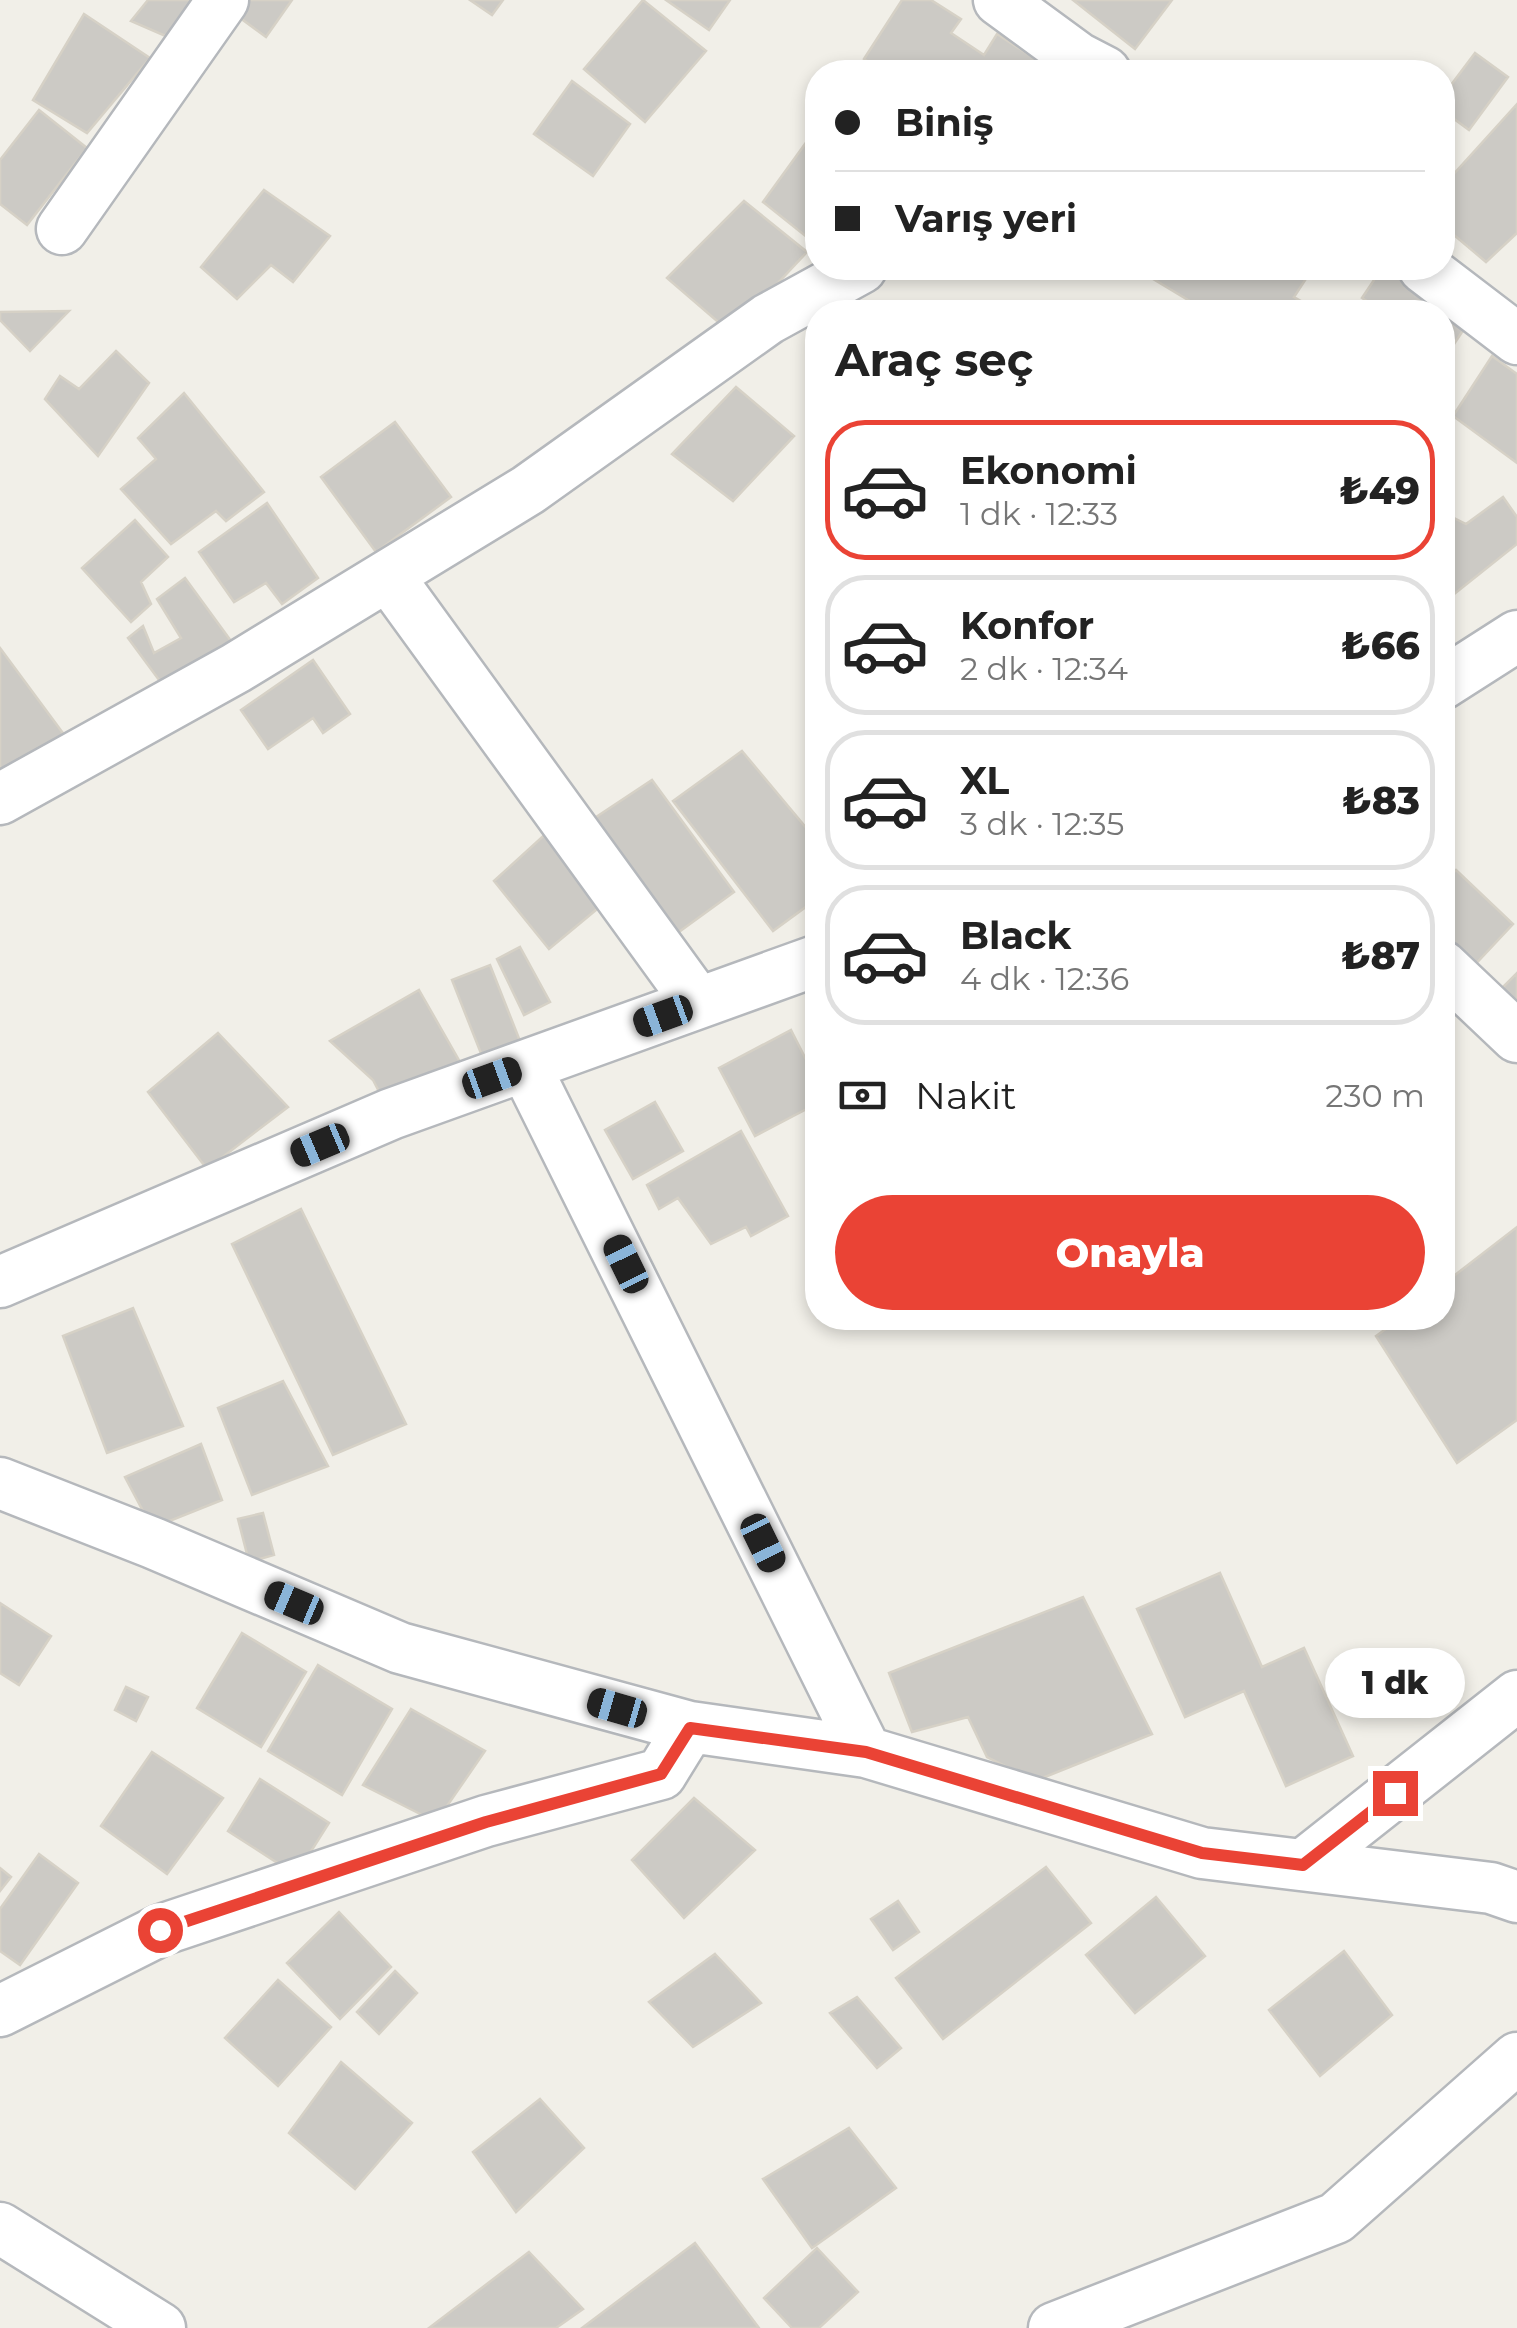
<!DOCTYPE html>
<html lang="tr">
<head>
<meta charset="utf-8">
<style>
  :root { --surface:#fff; --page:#f6f6f6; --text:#222; --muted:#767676; --line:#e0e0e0; --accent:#ea4335 }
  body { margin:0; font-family:Montserrat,sans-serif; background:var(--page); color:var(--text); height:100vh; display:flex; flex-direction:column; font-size:38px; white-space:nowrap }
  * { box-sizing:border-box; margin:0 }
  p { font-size:32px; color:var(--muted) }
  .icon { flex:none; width:55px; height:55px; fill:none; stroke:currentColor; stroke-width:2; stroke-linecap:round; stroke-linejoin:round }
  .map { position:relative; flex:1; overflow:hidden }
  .drawer { position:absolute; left:805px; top:300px; width:650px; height:1030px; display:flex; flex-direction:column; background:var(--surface); border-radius:40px; box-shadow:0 5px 15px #0003 }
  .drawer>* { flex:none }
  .guide { position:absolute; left:805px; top:60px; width:650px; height:220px; border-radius:40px; box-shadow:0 5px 15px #0003; display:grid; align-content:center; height:220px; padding:0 30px; background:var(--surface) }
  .end { position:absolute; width:45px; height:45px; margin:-22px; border:12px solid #ea4335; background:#fff; box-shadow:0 0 0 5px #fff }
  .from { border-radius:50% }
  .bubble { position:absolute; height:70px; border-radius:35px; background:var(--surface); box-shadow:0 5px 15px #0003; font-size:32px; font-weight:800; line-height:70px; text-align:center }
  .car { position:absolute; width:30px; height:60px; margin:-30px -15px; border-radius:12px; box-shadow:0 0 8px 2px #0007; background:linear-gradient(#222 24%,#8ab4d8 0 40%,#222 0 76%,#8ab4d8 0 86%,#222 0) }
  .guide b { display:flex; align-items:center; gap:35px; height:95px; font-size:38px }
  .guide b+b { border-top:2px solid var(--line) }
  .guide i { width:25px; height:25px; background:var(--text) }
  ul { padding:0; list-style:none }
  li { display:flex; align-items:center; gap:30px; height:140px; margin:0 20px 15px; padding:0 10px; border:5px solid var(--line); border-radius:40px }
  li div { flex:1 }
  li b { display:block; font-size:38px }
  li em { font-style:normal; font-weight:800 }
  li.on { border-color:var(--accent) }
  li>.icon { width:90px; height:90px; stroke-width:1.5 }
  h2 { padding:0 30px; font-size:45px; line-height:120px }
  .pay { display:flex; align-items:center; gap:25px; height:110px; padding:0 30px; font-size:38px }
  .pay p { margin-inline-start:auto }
  .button { display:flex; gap:20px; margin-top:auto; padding:20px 30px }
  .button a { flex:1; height:115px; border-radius:60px; background:var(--accent); color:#fff; font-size:40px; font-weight:800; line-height:115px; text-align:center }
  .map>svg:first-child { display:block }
  .building { fill:#cccac5; stroke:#d6d1c6; stroke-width:2.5 }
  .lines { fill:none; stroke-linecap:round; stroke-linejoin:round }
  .minor-casing { stroke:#b5b8bc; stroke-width:55 }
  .minor { stroke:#fff; stroke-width:50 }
  .route { stroke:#ea4335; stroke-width:12 }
</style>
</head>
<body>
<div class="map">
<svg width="1517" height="2328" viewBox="0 0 1517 2328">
  <rect width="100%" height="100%" fill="#f1efe8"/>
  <path class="building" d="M148,0h70l-32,45 -55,-24z
    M247,0h45l-26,37 -30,-22z
    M470,0h33l-11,15z
    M643,0l63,51 -61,71 -61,-53z
    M666,0h64l-21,30z
    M902,0h29l30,19 -10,14 33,22 13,-21 43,28 -6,10h-150l-20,-13z
    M1073,0h99l-37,49z
    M84,14l66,44 -63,75 -54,-33z
    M1475,53l33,24 -39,53 -27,-20v-13z
    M572,81l58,43 -37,52 -59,-42z
    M1517,104v129l-31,29 -44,-37v-38z
    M39,110l48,38 -60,77 -27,-21v-44z
    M810,137l8,6v103l-55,-44z
    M264,190l66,46 -37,46 -22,-17 -34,34 -36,-32z
    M744,201l63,51 -76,81 -64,-55z
    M1149,268h164l-19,29 26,15h-112l-63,-38z
    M1382,268h5l81,55 -26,39v-50h-58l-22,-14z
    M69,311l-39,40 -30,-31v-8z
    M116,351l33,32 -51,73 -53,-57 15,-23 19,13z
    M1492,356l25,18v89l-64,-47z
    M736,387l58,49 -61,65 -61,-47z
    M184,393l80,99 -38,29 -10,-10 -45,33 -50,-55 35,-30 -18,-21z
    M395,422l56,75 -75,55 -55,-75z
    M1503,497l14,20v27l-74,59 -1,-91 24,12z
    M267,503l51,75 -36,26 -16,-21 -32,19 -35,-50z
    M135,520l33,37 -27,25 10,22 -20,18 -49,-54z
    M185,578l46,63 -66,47 -37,-50 15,-12 11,27 27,-15 -24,-39z
    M0,648l68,92 -68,47z
    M313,660l37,54 -27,19 -10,-15 -45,31 -27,-39z
    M742,751l76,91v56l-45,33 -100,-130z
    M652,780l82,112 -62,45 -82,-116z
    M552,828l56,72 -59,49 -55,-68z
    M1456,870l57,54 -43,46 -28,-26v-60z
    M520,947l30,55 -26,13 -27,-56z
    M490,965l30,76 -38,15 -30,-76z
    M1517,973v33l-17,-16z
    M419,990l41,72 -74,43 -13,-25 -43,-39z
    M791,1030l27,53v20l-63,33 -36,-68z
    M218,1033l70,74 -81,62 -59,-77z
    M655,1102l28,49 -50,28 -28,-49z
    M741,1131l47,85 -37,20 -5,-9 -35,17 -33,-46 -19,11 -12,-24z
    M301,1209l105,215 -73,31 -101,-211z
    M1517,1227v193l-60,43 -81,-127 25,-18h41v-33z
    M133,1308l50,118 -76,27 -44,-117z
    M283,1381l45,85 -76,29 -34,-87z
    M201,1444l21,56 -70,28 -27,-51z
    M263,1513l11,42 -25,7 -11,-43z
    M1220,1573l42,94 42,-19 49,108 -67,30 -42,-95 -59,26 -48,-108z
    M1083,1597l69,137 -117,47 -48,-24 -19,-40 -56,15 -23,-59z
    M0,1603l51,33 -32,49 -19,-12z
    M242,1633l64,39 -45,75 -64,-39z
    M318,1665l74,44 -50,86 -74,-44z
    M126,1687l22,10 -12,24 -21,-11z
    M411,1709l74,42 -49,71 -73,-37z
    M152,1752l71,46 -56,76 -66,-48z
    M260,1779l69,44 -33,52 -68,-44z
    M694,1798l61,52 -71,68 -52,-58z
    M39,1854l39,29 -58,82 -20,-14v-42z
    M1046,1867l45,56 -148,116 -47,-61z
    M0,1868l11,9 -11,14z
    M1156,1897l49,59 -70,57 -49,-58z
    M898,1901l21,31 -26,18 -22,-31z
    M339,1912l52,55 -51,52 -53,-56z
    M1344,1951l48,64 -72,61 -51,-66z
    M715,1954l46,49 -68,44 -44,-45z
    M395,1971l22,22 -38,41 -22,-22z
    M278,1980l53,47 -53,59 -53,-48z
    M857,1997l44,51 -24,20 -47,-55z
    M341,2062l71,61 -57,66 -66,-56z
    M540,2099l44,49 -68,64 -43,-60z
    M849,2128l47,60 -84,60 -49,-69z
    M695,2243l64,85h-177z
    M817,2248l41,44 -39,36h-27l-28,-30z
    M529,2252l54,57 -27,19h-127z"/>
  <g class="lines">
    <g class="minor-casing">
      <path id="minor" d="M999,0l79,58 27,14
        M62,229l161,-229
        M1424,268l93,71
        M388,576l310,427
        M1442,684l75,-48
        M0,799l236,-131 292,-178 240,-171 93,-51
        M1442,966l75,71
        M525,1066l341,686
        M0,1282l391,-168 427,-154
        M0,1483l153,60 247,105 290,79 176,25 336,101 289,35 26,9
        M1303,1865l214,-169
        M0,2011l161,-81 325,-109 175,-47 29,-47
        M0,2228l160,100
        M1054,2328l282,-110 181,-160"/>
    </g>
    <use href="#minor" class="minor"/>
  </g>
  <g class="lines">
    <path class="route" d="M160,1930l326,-108 175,-48 29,-46 176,24 336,101 101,12 92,-72"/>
  </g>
</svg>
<i class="end from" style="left:160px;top:1930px"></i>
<i class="end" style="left:1395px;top:1793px"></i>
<div class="bubble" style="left:1325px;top:1648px;width:140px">1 dk</div>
<i class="car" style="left:663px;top:1016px;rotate:250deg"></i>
<i class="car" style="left:492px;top:1078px;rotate:70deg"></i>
<i class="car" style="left:320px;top:1145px;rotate:247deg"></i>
<i class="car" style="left:626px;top:1264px;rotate:334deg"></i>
<i class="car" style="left:763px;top:1543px;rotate:154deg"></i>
<i class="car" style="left:294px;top:1603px;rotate:293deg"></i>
<i class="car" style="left:617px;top:1708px;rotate:286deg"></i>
<div class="guide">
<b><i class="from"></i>Biniş</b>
<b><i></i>Varış yeri</b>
</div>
<section class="drawer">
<h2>Araç seç</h2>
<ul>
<li class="on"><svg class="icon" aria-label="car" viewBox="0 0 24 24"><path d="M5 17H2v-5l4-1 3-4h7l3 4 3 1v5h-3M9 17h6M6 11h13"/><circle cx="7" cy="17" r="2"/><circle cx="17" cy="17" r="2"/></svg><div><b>Ekonomi</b><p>1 dk · 12:33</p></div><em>₺49</em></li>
<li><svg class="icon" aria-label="car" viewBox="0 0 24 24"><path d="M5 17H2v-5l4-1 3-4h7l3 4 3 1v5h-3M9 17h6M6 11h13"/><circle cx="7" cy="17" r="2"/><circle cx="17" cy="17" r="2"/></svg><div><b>Konfor</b><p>2 dk · 12:34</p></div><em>₺66</em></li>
<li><svg class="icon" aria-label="car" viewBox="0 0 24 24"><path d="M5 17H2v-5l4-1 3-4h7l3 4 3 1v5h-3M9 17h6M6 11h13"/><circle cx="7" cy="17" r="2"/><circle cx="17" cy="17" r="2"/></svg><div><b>XL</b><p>3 dk · 12:35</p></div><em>₺83</em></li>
<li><svg class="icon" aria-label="car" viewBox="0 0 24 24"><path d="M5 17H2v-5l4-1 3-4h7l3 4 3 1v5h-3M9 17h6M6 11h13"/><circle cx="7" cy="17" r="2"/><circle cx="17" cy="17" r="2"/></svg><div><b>Black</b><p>4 dk · 12:36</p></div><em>₺87</em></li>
</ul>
<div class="pay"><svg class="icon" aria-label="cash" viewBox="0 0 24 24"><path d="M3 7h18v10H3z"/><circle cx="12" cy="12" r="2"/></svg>Nakit<p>230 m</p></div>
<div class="button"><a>Onayla</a></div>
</section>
</div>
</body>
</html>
